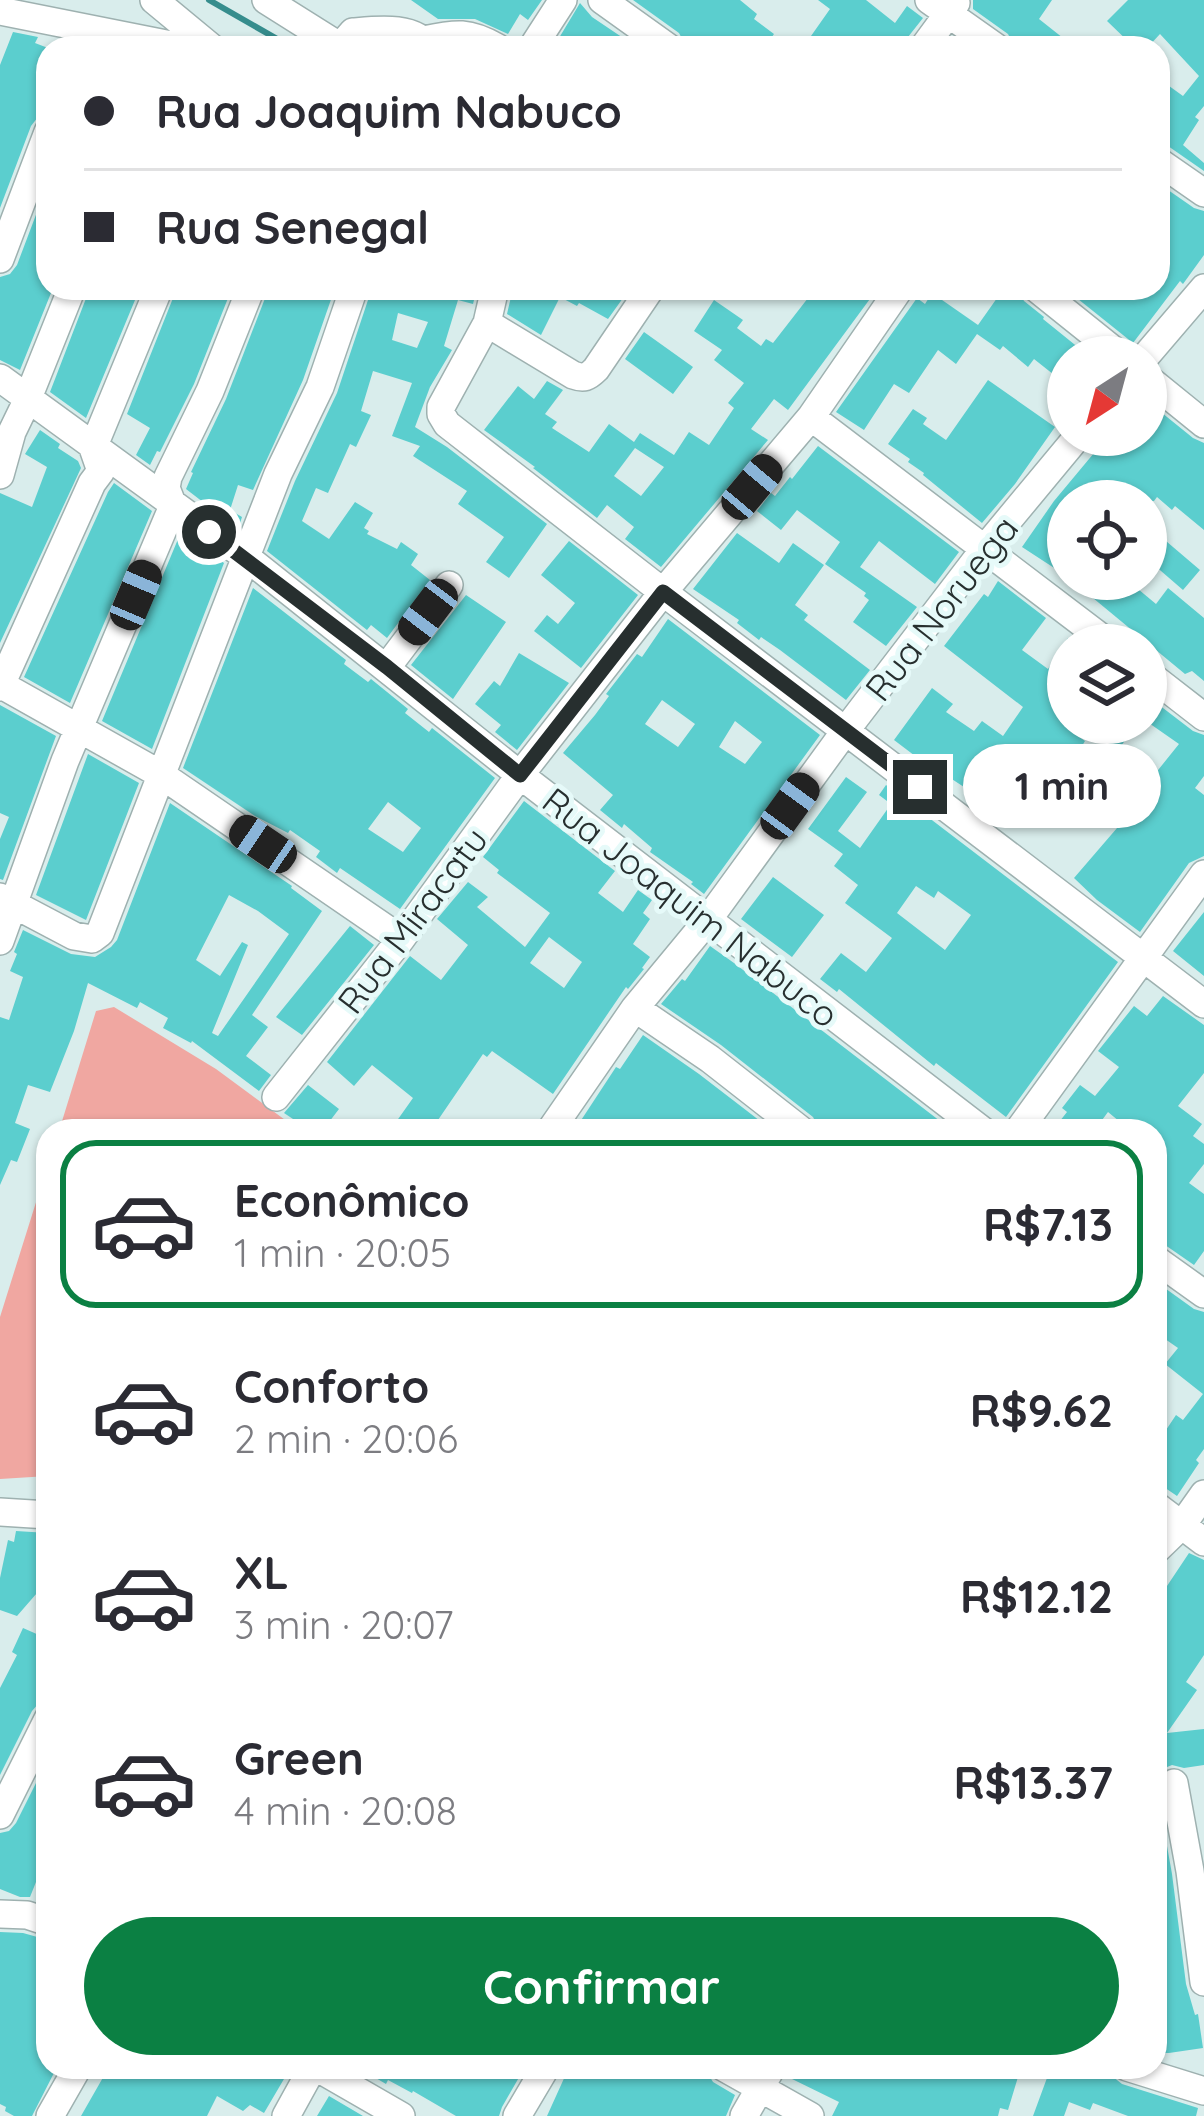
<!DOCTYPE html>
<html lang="pt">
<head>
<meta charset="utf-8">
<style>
  :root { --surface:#fff; --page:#f7f7f7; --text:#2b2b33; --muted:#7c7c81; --line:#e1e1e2; --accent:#0b8043 }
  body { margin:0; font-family:Quicksand,sans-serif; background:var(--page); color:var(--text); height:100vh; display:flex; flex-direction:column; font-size:45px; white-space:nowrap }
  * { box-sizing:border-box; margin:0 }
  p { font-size:39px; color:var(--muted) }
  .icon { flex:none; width:66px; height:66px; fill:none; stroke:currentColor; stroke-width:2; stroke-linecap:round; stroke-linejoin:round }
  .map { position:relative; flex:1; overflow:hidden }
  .details { position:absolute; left:36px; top:1119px; width:1131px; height:960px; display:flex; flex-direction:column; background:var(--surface); border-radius:36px; box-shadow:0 3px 9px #0004 }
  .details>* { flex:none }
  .hud { position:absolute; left:36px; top:36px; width:1134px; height:264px; border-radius:36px; box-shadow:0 3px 9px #0004; display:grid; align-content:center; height:264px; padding:0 48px; background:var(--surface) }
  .needle { width:78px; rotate:216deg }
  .buttons { position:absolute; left:1047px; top:336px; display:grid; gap:24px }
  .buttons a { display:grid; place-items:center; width:120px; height:120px; border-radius:50%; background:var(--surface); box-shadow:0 3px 9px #0004; font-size:60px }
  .end { position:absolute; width:54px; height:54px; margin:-27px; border:15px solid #272f2f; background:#fff; box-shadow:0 0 0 6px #fff }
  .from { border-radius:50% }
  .bubble { position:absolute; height:84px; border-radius:42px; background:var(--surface); box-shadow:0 3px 9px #0004; font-size:39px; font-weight:700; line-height:84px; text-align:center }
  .car { position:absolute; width:36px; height:72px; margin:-36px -18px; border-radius:15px; box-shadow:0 0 9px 3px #0007; background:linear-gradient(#222 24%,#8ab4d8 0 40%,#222 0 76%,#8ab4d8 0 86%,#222 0) }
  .hud b { display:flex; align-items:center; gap:42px; height:114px; font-size:45px }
  .hud b+b { border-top:3px solid var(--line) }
  .hud i { width:30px; height:30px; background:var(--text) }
  ul { padding:21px 0 0; list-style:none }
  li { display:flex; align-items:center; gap:36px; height:168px; margin:0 24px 18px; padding:0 24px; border:6px solid transparent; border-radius:36px }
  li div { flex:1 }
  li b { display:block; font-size:45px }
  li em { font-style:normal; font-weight:700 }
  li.on { border-color:var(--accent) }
  li>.icon { width:108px; height:108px; stroke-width:1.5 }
  .action { display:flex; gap:24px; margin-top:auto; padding:24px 48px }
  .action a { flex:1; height:138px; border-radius:72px; background:var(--accent); color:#fff; font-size:48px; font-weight:700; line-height:138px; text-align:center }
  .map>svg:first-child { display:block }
  .green { fill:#f0a7a1 }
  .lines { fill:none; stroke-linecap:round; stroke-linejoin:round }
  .stream { stroke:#368d8d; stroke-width:6 }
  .building { fill:#5bcece; fill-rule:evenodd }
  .minor-casing { stroke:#9eb1b0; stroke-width:30 }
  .minor { stroke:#fff; stroke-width:27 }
  .route { stroke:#272f2f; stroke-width:15 }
  .labels { text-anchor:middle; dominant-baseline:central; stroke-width:10; stroke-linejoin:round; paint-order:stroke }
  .street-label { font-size:36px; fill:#272f2f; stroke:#e6faf9 }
</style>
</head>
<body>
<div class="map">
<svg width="1204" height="2116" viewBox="0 0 1204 2116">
  <rect width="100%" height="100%" fill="#d9edec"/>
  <path class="green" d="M114,1007l102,62 84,62h-241l37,-120z
    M48,1164v312l-48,3v-162z"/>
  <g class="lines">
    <path class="stream" d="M209,0l84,48"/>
  </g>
  <path class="building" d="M411,0h131l-14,20 -8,-6 -12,20 -33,-15h-37z
    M633,0h107l17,14 -3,5 20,15 -10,14h-77l-8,-15z
    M818,0h48l29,23 12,-17 16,12 -15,19 -3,11h-97l6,-8 -3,-4 19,-27z
    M973,0h79l-13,19 24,19 -8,10h-40l-7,-14 -35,-25z
    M1128,0h76v106l-9,11 4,3 -16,25 21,18v8l-36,-25 -10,-3v-65l25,18 16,-20 -39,-42 -13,14h-12l-28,-27z
    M580,3l12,14 46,31h-85z
    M13,32l25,5 -3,6 13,5v66l-10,3 -7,9 -31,82v-143z
    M48,183v105h5l-33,82 -20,-10v-83l10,-3 7,-9z
    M1158,183l36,25 10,3v44l-21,29 -3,-3 -47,62 -55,-44 8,-11h72z
    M90,288h50l-54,130 -36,-26z
    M177,288h55l-38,96 -34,68 -3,-1 -7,14 -14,-10 14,-27 -23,-14z
    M269,288h66l-32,92 -50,110 -15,-5 -8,25 12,7 -4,12 -52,-40 7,-16 -2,-1 35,-73z
    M372,288h105l-4,16 -15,-4 -14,46 8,4 -22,37 -15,40 32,20 100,77 -38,54 -23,-16 18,-25 -46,-33 9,-13 -54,-35 7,-10 -28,-10 20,-53 -39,-12 -12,40 10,4 -15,32 -6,-3 -22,49 -12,-5 -14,33 27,18 26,-37 18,11 -9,15 5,3 -2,3 30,15 4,-7 17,12 -7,11 19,15 -43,58 -16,-13 -4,5 -100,-79 28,-70 42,-88zM398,313l30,9 -11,26 -25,-8z
    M513,288h92l18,10 -15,21 -29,-16 -2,3 -17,-9 -19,38 -34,-21z
    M796,288h82l-90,122 -14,-11 -23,30 17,11 -107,127 -36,-28 9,-12 -27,-22 -10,13 -64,-50 2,-1 -51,-37 34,-44 16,13 13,-18 16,9 -18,24 12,8 -5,6 37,24 20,-28 25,18 6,-9 34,22 15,-23 20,13 25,-37 -6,-5 16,-20 -30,-23 8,-10 -28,-19 20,-31 29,20 -6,8 24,18 5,-7 7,4 35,-45zM635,448l29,19 -23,29 -27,-20z
    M1018,289l6,12 20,16 -1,2 47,38h-22v29l-34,-27 -6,8 -25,-21 -3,4 -23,-16 -21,30 -18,-14 -29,43 -15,-9 -30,46 -28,-18 81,-114 8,6 7,-11 46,32 24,-34 10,7z
    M644,332l49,35 -20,27 -48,-35z
    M988,380l67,47 -40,57 -33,39 -59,-48 1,-2 -16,-11 2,-3 -22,-15 25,-35 14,9 -4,6 23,16z
    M1146,400l47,38 11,5v87l-29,-24 -3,4 -15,-13 -3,4h-86v76l-46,-30 32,-46 55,-66h37z
    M40,430l20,14 -2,4 20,13 3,7 -81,175v-150l32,14 15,-40 -22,-13z
    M818,446l141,106 -24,32 -56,-43 -19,26 57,40 -31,39 -33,-24 16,-22 -5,-4 2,-3 -41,-29 15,-22 -43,-32 -16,20 -24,-19 14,-18 4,3 15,-19 2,2z
    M114,483l38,28 -82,192 -46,-26 84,-185z
    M1146,524l54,46 -17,20 -37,-32z
    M181,532l43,31 -72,186 -50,-28z
    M737,533l42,30 14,-20 31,22 -29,40 13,10 -4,5 66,50 -24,30 -66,-50 -19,-13 -2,3 -22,-17 2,-3 -46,-31z
    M569,541l69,54 -57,73 -47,-37 13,-16 11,9 17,-21 -34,-28z
    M1070,579h56l30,25 12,-16 36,30v63l-12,-10 -7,3z
    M998,581l48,37 -24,32 26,19 20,-31v91l17,12 -16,27 -40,54 -62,-40 -3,5 -23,-15 -4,6 -12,-9 2,-4 -33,-25 38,-52 21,16 -7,8 28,19 8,-10 21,15 20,-29 -79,-61 40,-52 4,3z
    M253,588l93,72 -2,4 24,18 3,-3 37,30 -3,4 24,19 3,-4 63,50 -95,131 -60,-41 -3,5 -21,-16 4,-6 -30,-21 -2,3 -33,-17 -72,-48zM388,802l33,26 -18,24 -35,-23z
    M466,595l40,27 -53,77 -42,-34z
    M668,619l152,116 -116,159 -13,-10 2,-2 -43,-30 2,-4 -28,-24 -2,4 -22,-18 13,-15 -50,-42 32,-38 14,-19 -3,-2 31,-40 5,3zM662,700l33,24 -17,23 -33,-23zM735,721l27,21 -17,22 -26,-17z
    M519,653l50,30 -52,67 -22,-18 6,-7 -26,-21 19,-23 6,5z
    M1146,695l47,36 11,4v41l-9,12 9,7v61l-15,7 -49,69 -43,-32 -23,-22 68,-79 -4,-4 41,-51 -33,-23z
    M0,705l56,31 -53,144 -3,-1v-40l9,-22 -9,-4z
    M1102,723h36l-20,27 -23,-17z
    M88,754l51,29 -53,137 -50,-25z
    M846,777l21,15 -29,39 22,17 31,-44 -12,-9 7,-10 232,177 -112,155 -70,-54 -2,3 -95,-77 -2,3 -17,-13 21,-26 25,19 26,-34 -47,-35 13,-18 -24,-19 9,-12 -35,-25zM916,886l18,12 4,-7 33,24 -26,35 -48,-37z
    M524,801l91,70 -17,22 25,19 15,-22 14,10 -9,13 7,6 -17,25 17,13 -8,11 2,1 -16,20 -2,-2 -73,107 -61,-43 -5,6 -4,-3 -45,66 15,11h-47l-10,-9 17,-24 -41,-33 -18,21 -27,-24 83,-106 31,24 27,-35 -31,-26 31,-37 20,15 -11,10 48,40 25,-34 -53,-40 2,-3 -16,-13zM549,937l33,25 -18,26 -34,-25z
    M170,803l122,83 -1,2 31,23 -70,104 16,12 -22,29 25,19 -12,16 -67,-50 -1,2 -28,-15 5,-10 -28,-16 -3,6 -49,-25 -14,48 -24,61 -22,-7 -13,38 15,6 -13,33 -6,-2 -11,25v-168l9,3 14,-43 -13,-6 7,-17 -3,-2 9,-22 48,24 24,3 16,-10 6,-7zM229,895l29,16 31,23 -71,102 -6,-3 36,-88 -6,-3 -22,34 -24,-16z
    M773,877l51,38 -32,42 -51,-38z
    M1204,912v64l-31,-25z
    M350,926l24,19 -72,90 -26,-18z
    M710,946l24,17 219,168h-133l-7,-14 -92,-72 -60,-41 21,-25 3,2z
    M1163,996l41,29v48l-26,33 24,18 -9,12 11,8v20l-15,19 15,11v57l-10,14 -39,-27v-107h-24l-23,-19 -14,19h-42l15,-19 -5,-4 18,-23 15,11 24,-29 -21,-16 36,-45 13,10z
    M643,1035l56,39 74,57h-199l42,-64 4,2z
    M308,1085l31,24 -13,17 -7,-6 -8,11 -27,-18z
    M1155,1281l39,28 10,3v137l-8,11 3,3 -22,33 -22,-15v-50l7,5 14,-21 7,5 20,-26 -38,-30 13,-16 -23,-16z
    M16,1531l32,2v60h-11l-20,23 -17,-6v-32l8,-38 6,2z
    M1189,1553l15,7v95l-18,27 11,8 -30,43 37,-4v36l-20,3 -12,-3 -17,7v-181l6,4z
    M23,1628l25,11v62l-9,2 -7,8 -32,64v-87l17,-33 -5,-3z
    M48,1759v129l-12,-6 -6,15h-10l-20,-8v-56l9,-2 7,-8z
    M1155,1779l17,95 14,110 9,31 3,-1 5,34 -34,5h-14z
    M0,1932l23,1 25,7v127h9l-25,49h-18l-9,-5 1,-4 -6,-3z
    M109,2067h42l18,10 6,-10h116l-27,46 -14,-8 -7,6 -26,-15 -10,20h-126z
    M357,2067h168l-23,40 -3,9h-43l-43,-25 -1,2 -24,-13 -2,4z
    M574,2067h130l9,15 22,13 -9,21h-179l19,-42 4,2z
    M796,2067h225l-13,43 -8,-2 -2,8h-166l7,-14 -49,-24z
    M1051,2067h31l29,11 1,-2 10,8 76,24 -2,8h-68l-35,-13 -3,7 -21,-8 -5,14h-31z
    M329,2096l34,20h-46z"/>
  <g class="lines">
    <g class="minor-casing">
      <path id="minor" d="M154,0l58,48
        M266,0l73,46
        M602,0l67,48
        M929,0l68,48
        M0,11l186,37
        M424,40c32,-7 45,-9 74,8
        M339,48l14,-16c24,-2 62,-7 76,16
        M532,48l31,-48
        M923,48l33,-45
        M1158,161l46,32
        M0,259l48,-127
        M495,288l-8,35 -46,84v7l6,10 216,168 541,412
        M1036,288l86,69
        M487,323l86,52c11,4 15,2 23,-6l55,-81
        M1145,357l59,-69
        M1146,377l58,47
        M0,378l246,179 274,218 463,356
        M811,417l300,228
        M0,475l12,-43 14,-29 46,-115
        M387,667l62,-82
        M1146,672l58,45
        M0,684l160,90 241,165
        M0,687l92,-204 9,-12 -8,-23 66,-160
        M0,897l74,39 18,3 8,-6 178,-459 42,-87 34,-99
        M0,941l65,-180 108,-255 -7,-18 2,-11 42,-86 41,-103
        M635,1008l75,51 92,72
        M276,1097l125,-158 119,-164 143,-183 148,-175 89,-129
        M550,1131l85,-123 72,-87 139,-191 140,-183 93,-112
        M1018,1131l186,-257
        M1155,1259l49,35
        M1155,1505l49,37
        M0,1512l48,3
        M1155,1551l27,-26 22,-31
        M1174,1783l16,88 14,111
        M0,1815l48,-96
        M0,1914l27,1 21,7
        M316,2067l85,49
        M723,2067l87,49
        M1127,2067l77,24
        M50,2116l28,-49
        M286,2116l27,-49
        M517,2116l29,-49
        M744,2116l28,-49"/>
    </g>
    <use href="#minor" class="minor"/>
  </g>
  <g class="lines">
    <path class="route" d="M209,532l178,135 133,108 143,-183 257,195"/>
  </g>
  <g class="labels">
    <g class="street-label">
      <text transform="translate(941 608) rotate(-52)">Rua Noruega</text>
      <text transform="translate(691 907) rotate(38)">Rua Joaquim Nabuco</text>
      <text transform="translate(412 920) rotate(-53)">Rua Miracatu</text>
    </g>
  </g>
</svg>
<div class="buttons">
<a><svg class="needle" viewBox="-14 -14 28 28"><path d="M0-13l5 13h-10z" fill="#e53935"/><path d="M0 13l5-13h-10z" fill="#7c7c81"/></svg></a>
<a><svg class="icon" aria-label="locate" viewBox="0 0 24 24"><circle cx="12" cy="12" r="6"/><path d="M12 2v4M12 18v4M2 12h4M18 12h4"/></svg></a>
<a><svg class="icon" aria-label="layers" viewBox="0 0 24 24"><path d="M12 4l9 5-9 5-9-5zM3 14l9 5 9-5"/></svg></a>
</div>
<i class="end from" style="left:209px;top:532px"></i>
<i class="end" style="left:920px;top:787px"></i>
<div class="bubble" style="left:963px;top:744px;width:198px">1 min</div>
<i class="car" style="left:752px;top:487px;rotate:40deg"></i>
<i class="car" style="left:136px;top:595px;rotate:23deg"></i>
<i class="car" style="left:428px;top:612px;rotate:217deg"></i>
<i class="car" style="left:790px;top:806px;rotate:36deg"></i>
<i class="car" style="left:263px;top:844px;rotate:304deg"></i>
<div class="hud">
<b><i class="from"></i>Rua Joaquim Nabuco</b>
<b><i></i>Rua Senegal</b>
</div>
<section class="details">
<ul>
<li class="on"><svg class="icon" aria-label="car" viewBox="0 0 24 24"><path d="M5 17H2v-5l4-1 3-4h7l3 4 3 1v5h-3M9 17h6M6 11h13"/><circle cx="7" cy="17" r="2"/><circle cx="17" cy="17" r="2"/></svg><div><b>Econômico</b><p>1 min · 20:05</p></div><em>R$7.13</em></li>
<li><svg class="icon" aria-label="car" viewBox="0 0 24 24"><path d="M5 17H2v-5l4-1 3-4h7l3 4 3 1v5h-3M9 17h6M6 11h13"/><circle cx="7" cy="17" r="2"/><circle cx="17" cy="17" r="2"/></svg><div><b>Conforto</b><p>2 min · 20:06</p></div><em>R$9.62</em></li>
<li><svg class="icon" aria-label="car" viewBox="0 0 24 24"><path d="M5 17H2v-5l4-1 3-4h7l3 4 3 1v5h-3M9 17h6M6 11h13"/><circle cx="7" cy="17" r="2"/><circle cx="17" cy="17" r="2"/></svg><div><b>XL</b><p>3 min · 20:07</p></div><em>R$12.12</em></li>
<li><svg class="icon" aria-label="car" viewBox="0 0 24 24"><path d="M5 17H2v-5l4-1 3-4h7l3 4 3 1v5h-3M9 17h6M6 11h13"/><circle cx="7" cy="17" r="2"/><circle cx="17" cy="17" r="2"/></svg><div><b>Green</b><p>4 min · 20:08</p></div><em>R$13.37</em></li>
</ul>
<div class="action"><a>Confirmar</a></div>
</section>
</div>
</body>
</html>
